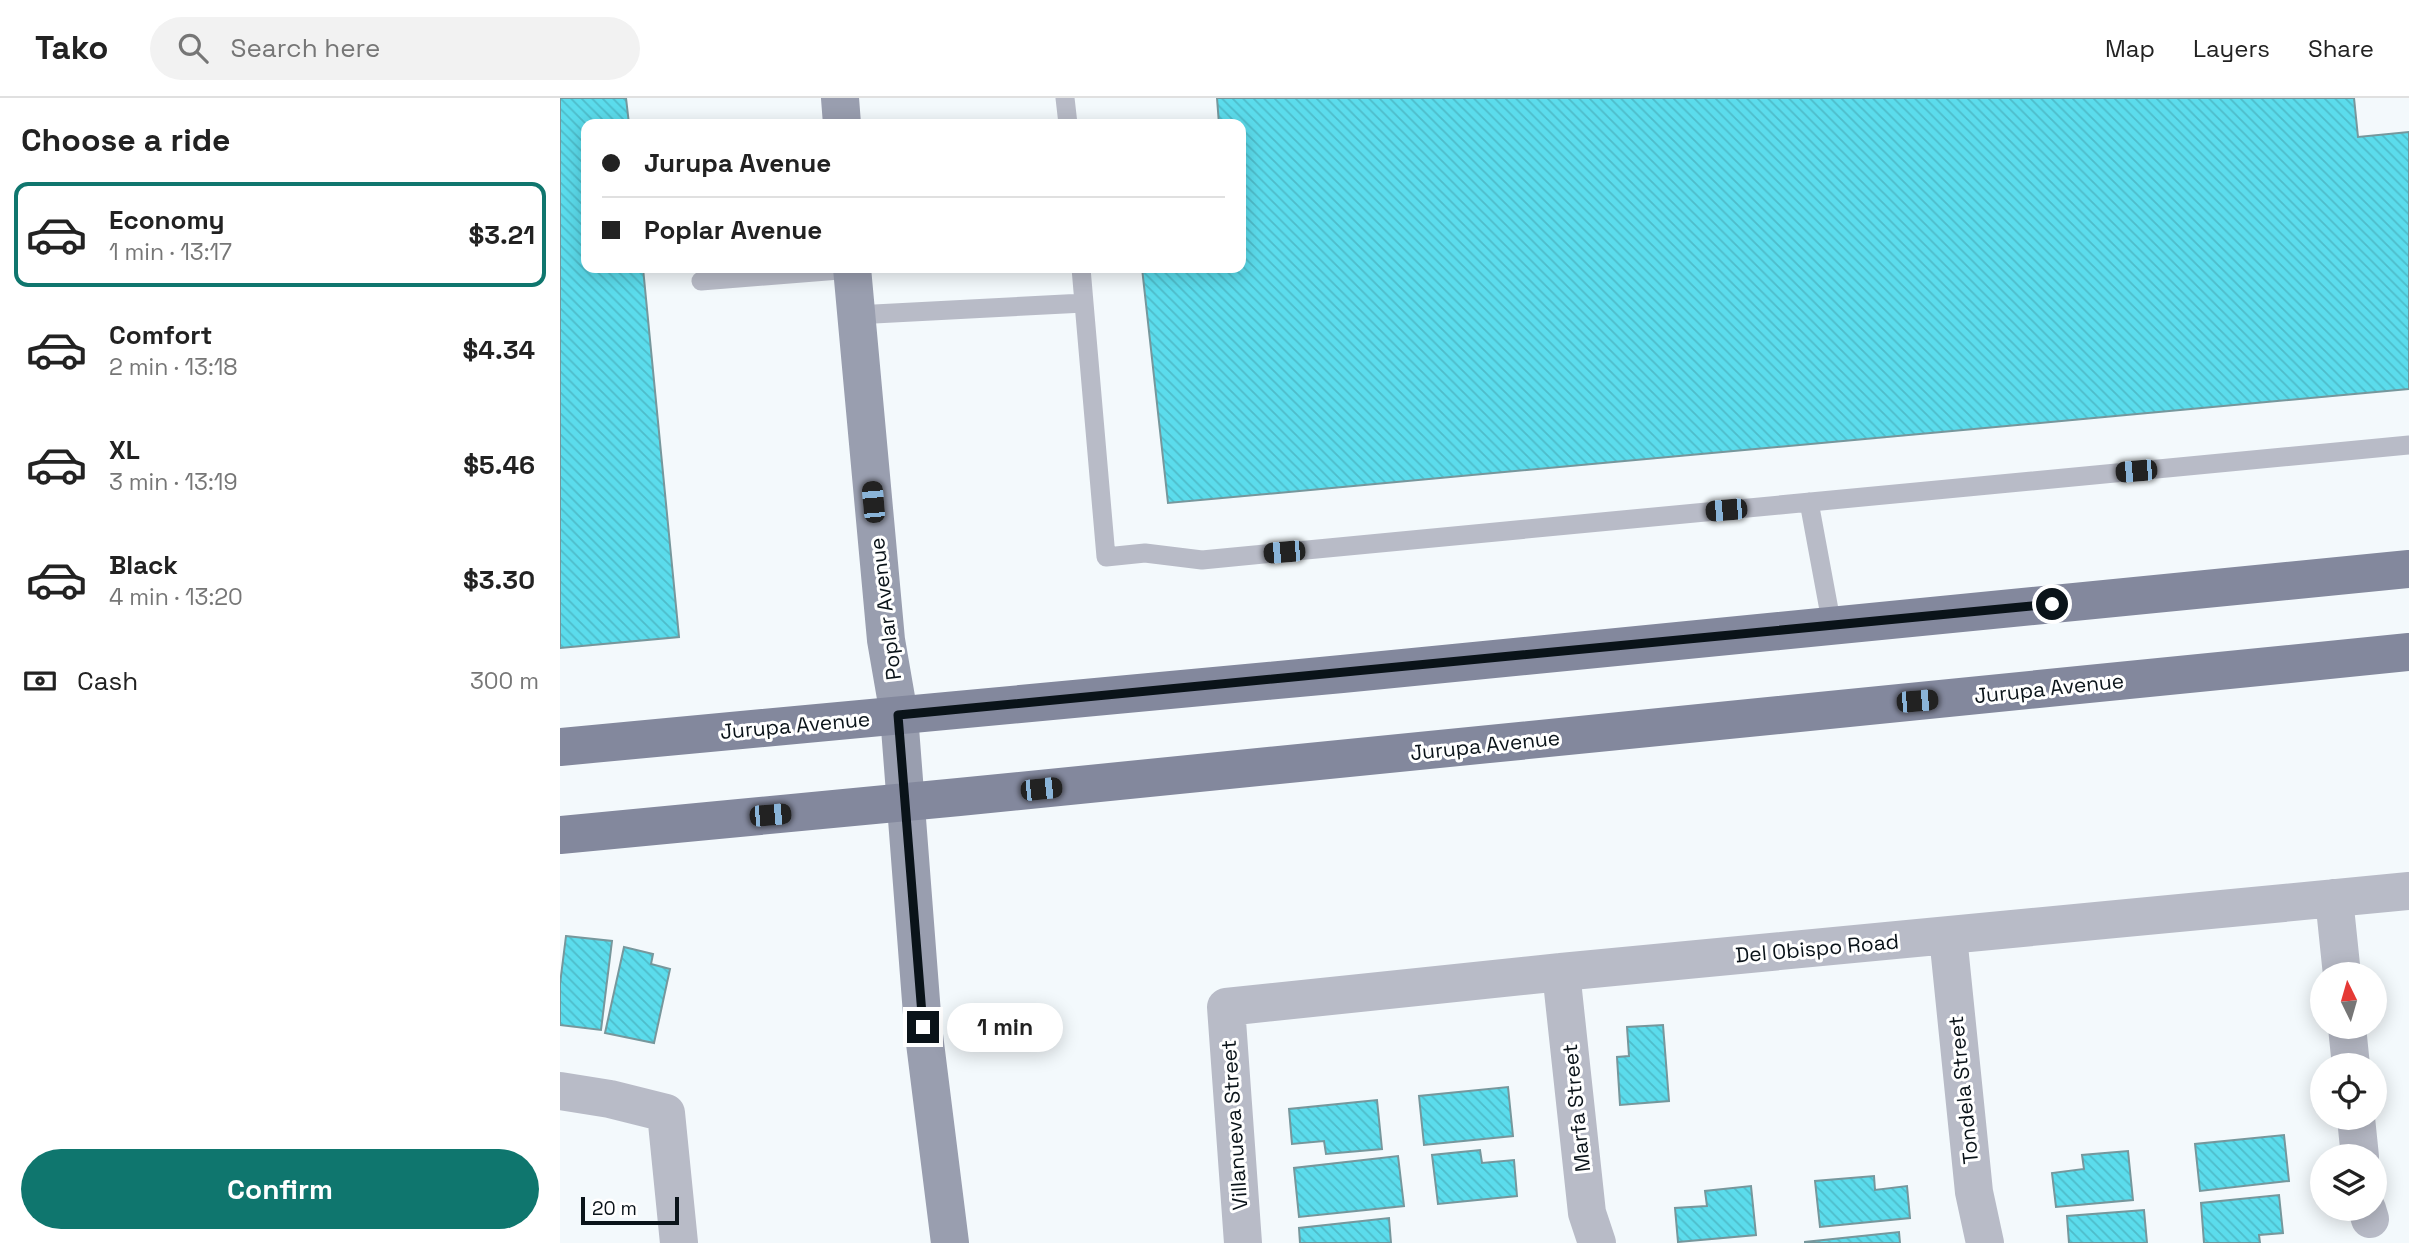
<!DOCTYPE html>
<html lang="en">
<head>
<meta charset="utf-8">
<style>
  :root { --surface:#fff; --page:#f2f2f2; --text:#222; --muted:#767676; --line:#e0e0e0; --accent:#0f766e }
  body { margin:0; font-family:"Space Grotesk",sans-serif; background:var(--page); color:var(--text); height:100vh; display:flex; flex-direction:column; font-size:26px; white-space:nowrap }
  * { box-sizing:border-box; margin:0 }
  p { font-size:23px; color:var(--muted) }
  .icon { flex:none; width:38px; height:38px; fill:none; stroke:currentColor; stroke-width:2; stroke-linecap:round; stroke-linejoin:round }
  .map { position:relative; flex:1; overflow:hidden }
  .panel { display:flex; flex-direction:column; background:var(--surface); width:560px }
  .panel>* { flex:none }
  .hud { position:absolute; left:21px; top:21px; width:665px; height:154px; border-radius:14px; box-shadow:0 4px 18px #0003; display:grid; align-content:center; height:154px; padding:0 21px; background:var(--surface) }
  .needle { width:46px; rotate:355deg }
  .fabs { position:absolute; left:1750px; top:864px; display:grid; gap:14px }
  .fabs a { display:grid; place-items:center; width:77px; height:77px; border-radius:50%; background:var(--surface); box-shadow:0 4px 18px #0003; font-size:35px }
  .scale { position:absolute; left:21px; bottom:18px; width:98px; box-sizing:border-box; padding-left:7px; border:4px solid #0a1319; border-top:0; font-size:19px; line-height:24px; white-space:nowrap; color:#0a1319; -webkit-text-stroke:5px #fff; paint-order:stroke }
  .end { position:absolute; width:32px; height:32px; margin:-16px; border:9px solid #0a1319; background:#fff; box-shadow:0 0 0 4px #fff }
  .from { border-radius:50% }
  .bubble { position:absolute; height:49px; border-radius:24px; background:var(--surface); box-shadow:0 4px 18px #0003; font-size:23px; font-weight:700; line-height:49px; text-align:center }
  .car { position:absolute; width:21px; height:42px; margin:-21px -10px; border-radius:9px; box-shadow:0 0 5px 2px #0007; background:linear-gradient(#222 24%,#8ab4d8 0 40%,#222 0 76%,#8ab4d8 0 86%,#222 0) }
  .hud b { display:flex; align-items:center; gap:24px; height:66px; font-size:26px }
  .hud b+b { border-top:2px solid var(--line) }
  .hud i { width:18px; height:18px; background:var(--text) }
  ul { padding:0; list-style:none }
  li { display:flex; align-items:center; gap:21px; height:105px; margin:0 14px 10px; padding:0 7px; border:4px solid transparent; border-radius:14px }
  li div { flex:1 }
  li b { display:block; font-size:26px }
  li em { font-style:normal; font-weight:700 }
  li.active { border-color:var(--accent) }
  li>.icon { width:63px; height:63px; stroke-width:1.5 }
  h2 { padding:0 21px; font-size:32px; line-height:84px }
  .pay { display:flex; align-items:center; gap:18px; height:77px; padding:0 21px; font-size:26px }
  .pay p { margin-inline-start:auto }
  .primary-button { display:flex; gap:14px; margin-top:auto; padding:14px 21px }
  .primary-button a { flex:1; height:80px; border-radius:42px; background:var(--accent); color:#fff; font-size:28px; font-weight:700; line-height:80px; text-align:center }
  header { display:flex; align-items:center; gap:42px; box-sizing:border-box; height:98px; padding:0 35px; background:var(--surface); border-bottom:2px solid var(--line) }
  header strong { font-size:33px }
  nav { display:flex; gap:38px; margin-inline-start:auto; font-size:24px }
  .search { width:490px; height:63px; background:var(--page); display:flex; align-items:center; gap:18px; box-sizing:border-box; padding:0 24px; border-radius:38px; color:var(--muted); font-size:26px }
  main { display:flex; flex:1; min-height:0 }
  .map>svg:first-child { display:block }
  .building { fill:url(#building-back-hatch); stroke:#76979c; stroke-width:2 }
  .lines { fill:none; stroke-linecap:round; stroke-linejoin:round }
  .lane { stroke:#b8bbc7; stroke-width:19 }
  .street { stroke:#b8bbc7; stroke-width:38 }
  .secondary { stroke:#999eaf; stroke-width:38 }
  .primary { stroke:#83889d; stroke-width:38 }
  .route { stroke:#0a1319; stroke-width:9 }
  .labels { text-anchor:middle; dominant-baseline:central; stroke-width:6; stroke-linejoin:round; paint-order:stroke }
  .street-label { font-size:21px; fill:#0a1319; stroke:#fff }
</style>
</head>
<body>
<header>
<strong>Tako</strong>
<div class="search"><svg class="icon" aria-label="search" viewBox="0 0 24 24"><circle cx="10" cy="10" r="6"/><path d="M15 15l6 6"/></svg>Search here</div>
<nav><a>Map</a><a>Layers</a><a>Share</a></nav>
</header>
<main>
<section class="panel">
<h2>Choose a ride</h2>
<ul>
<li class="active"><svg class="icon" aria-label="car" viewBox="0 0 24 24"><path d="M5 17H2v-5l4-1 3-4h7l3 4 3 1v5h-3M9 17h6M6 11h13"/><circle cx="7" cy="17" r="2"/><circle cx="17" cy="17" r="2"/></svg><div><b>Economy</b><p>1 min · 13:17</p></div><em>$3.21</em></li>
<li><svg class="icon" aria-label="car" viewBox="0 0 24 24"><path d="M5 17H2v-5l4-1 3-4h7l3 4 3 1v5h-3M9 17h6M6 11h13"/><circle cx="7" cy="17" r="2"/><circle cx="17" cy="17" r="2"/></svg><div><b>Comfort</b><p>2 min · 13:18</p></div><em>$4.34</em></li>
<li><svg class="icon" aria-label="car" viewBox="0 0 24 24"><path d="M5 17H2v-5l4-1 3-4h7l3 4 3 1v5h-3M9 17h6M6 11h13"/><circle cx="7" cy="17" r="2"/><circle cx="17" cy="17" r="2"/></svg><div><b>XL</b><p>3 min · 13:19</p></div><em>$5.46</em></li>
<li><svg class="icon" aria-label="car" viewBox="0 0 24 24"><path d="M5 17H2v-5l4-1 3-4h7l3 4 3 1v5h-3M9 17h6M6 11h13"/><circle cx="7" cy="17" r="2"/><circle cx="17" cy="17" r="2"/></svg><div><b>Black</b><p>4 min · 13:20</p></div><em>$3.30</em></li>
</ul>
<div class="pay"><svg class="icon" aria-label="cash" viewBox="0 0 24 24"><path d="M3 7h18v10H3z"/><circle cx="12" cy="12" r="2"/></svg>Cash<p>300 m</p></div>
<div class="primary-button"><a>Confirm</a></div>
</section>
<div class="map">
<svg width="1849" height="1145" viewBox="0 0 1849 1145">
  <defs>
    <pattern id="building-back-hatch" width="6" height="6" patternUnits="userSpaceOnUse" patternTransform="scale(1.75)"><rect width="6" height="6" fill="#5bdcec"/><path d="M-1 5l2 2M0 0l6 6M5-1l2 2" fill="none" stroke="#4ebcca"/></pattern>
  </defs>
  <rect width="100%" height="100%" fill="#f3f9fc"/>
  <path class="building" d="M0,0h66l3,26h-43v144h57l36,369 -119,11z
    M657,0h1137l4,39 51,-5v257l-1241,114 -26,-235h99v-144h-22z
    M6,838l46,5 -11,89 -41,-5v-41z
    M64,849l29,7 -2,10 19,5 -16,74 -49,-10z
    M1103,927l6,76 -49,4 -3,-48 12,-1 -2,-29z
    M948,989l5,49 -89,9 -5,-49z
    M817,1002l5,49 -56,5 -2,-13 -32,3 -3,-35z
    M1724,1037l5,46 -89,10 -5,-47z
    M920,1052l2,13 32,-3 3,36 -79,8 -6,-49z
    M1568,1053l5,49 -77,7 -4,-34 32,-4 -2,-14z
    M838,1058l6,50 -105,11 -5,-49z
    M1314,1078l1,14 32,-4 3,32 -90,9 -5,-46z
    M1191,1088l5,49 -78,7 -3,-34 32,-2 -2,-15z
    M1719,1097l4,38 -24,2 1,8h-56l-3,-40z
    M1584,1112l3,33h-78l-2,-27z
    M829,1120l2,25h-91l-1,-15z
    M1339,1134l1,11h-95v-1z"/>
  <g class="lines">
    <path class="lane" d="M505,0l3,26
      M521,170l3,35
      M141,183l151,-12
      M295,217l229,-12 22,254 39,-4 57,7 1207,-115
      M1249,404l23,124"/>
    <path class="street" d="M1774,800l8,77
      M1388,838l26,256 11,51
      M1001,874l26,241 10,30
      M1787,929l4,39
      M0,993l50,8 56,14 13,130
      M1796,1020l4,39
      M1807,1111l3,10
      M683,1145l-17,-236 335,-35 848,-81"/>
    <path class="secondary" d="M280,0l2,26
      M292,170l34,372 13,75 24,312 27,216"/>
    <path class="primary" d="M0,649l782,-73 1067,-105
      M0,737l399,-38 1450,-145"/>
  </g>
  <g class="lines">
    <path class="route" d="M363,929l-25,-312 1154,-111"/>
  </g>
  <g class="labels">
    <g class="street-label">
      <text transform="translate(325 511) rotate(-97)">Poplar Avenue</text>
      <text transform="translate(1489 590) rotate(-6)">Jurupa Avenue</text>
      <text transform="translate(235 627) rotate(-5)">Jurupa Avenue</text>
      <text transform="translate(925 647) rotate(-6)">Jurupa Avenue</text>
      <text transform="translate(1257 850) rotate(-5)">Del Obispo Road</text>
      <text transform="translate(1403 992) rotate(-96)">Tondela Street</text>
      <text transform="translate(1016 1010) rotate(-96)">Marfa Street</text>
      <text transform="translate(674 1027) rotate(-94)">Villanueva Street</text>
    </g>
  </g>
</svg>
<div class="fabs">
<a><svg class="needle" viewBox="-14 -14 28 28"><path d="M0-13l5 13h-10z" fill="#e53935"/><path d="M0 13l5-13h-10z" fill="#767676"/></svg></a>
<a><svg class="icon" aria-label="locate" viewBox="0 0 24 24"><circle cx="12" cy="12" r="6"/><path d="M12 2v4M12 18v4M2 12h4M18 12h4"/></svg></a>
<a><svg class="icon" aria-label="layers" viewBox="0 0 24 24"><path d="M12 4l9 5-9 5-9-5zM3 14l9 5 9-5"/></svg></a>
</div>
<div class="scale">20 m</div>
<i class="end from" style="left:1492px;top:506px"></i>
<i class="end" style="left:363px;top:929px"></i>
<div class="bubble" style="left:387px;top:905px;width:116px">1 min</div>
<i class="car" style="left:1576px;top:373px;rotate:265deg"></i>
<i class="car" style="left:313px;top:404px;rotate:355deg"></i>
<i class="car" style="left:1166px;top:412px;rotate:265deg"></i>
<i class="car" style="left:724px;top:454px;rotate:265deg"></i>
<i class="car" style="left:1357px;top:603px;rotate:85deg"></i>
<i class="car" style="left:481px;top:691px;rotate:84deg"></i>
<i class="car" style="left:210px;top:717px;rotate:85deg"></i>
<div class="hud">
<b><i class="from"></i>Jurupa Avenue</b>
<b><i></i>Poplar Avenue</b>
</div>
</div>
</main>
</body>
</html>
